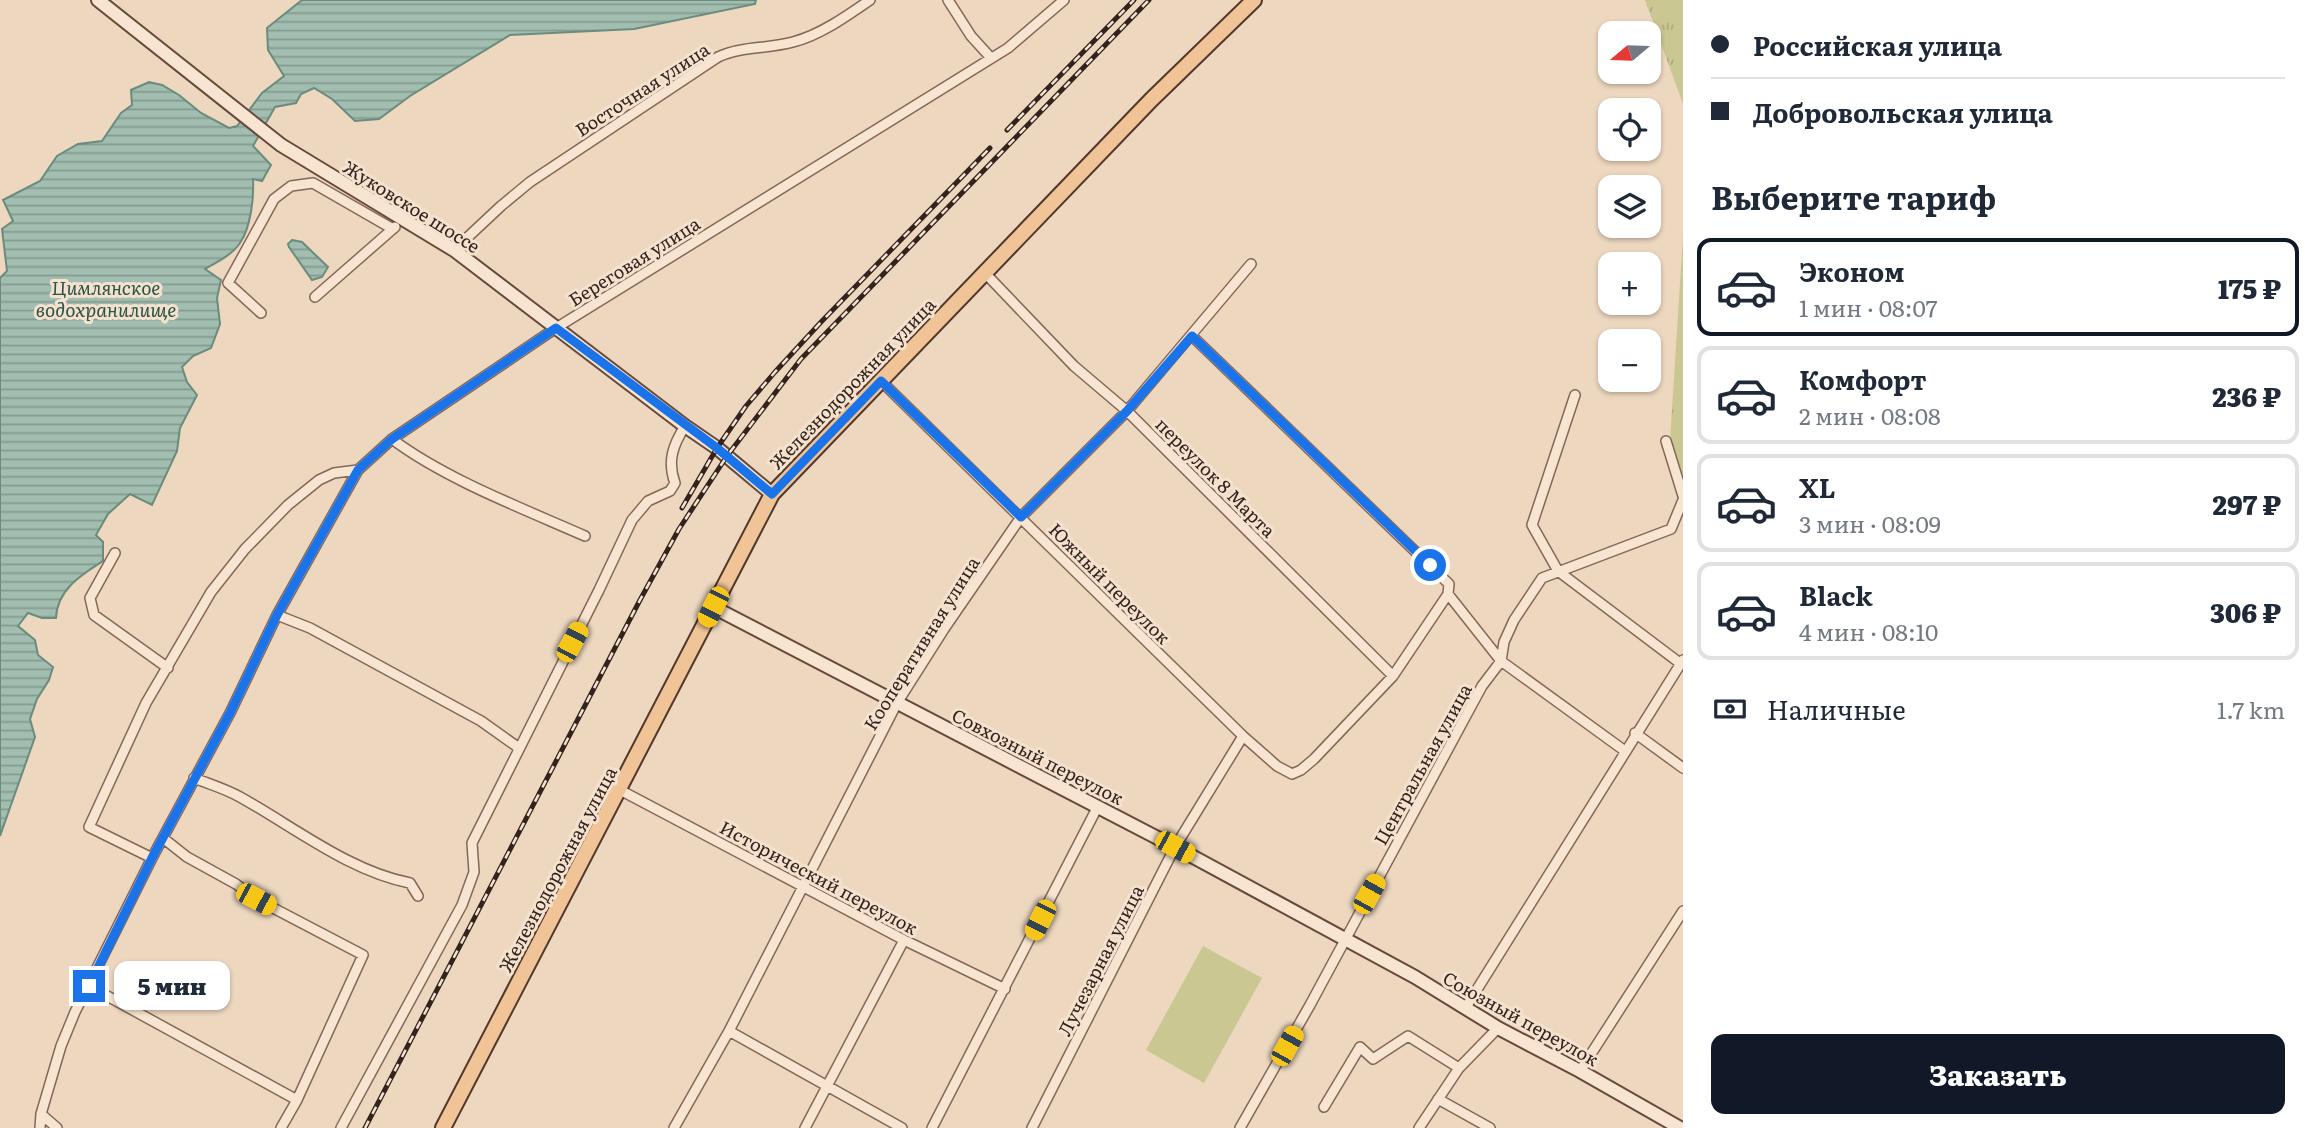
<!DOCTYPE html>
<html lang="ru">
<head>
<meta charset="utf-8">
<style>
  :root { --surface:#fff; --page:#f2f2f3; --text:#1f2937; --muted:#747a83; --line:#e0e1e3; --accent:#111827 }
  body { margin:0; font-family:Literata,serif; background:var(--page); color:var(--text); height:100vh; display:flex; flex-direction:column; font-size:26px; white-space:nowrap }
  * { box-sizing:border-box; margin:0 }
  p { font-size:23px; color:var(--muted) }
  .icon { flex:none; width:38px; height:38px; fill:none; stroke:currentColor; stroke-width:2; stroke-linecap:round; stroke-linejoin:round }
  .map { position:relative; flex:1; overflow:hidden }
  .panel { display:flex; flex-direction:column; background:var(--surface); width:630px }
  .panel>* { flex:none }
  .banner { display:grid; align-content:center; height:154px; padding:0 28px; background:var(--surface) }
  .needle { width:46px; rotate:251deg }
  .tools { position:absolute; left:1598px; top:21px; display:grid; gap:14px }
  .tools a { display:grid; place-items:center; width:63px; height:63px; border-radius:14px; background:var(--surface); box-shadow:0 2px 5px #0004; font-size:35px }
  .end { position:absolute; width:32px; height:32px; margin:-16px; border:9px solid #1a73e8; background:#fff; box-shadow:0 0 0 4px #fff }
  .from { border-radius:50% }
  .bubble { position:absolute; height:49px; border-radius:14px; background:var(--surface); box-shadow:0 2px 5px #0004; font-size:23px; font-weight:800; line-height:49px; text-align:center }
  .car { position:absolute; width:21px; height:42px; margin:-21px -10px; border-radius:9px; box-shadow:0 0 5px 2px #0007; background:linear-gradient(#f5c518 24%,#345 0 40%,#f5c518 0 76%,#345 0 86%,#f5c518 0) }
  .banner b { display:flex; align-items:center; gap:24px; height:66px; font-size:26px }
  .banner b+b { border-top:2px solid var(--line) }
  .banner i { width:18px; height:18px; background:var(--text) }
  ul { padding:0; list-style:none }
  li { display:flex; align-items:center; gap:21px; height:98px; margin:0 14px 10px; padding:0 14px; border:4px solid var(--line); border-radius:14px }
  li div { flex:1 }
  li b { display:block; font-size:26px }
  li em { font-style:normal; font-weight:800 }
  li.selected { border-color:var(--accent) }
  li>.icon { width:63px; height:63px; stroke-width:1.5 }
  h2 { padding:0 28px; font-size:32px; line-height:84px }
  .pay { display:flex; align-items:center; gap:18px; height:77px; padding:0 28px; font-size:26px }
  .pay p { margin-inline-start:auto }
  .action { display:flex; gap:14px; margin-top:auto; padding:14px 28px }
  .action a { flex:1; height:80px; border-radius:14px; background:var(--accent); color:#fff; font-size:28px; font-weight:800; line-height:80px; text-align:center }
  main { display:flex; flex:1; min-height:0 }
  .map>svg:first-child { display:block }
  .grass { fill:url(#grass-tufts) }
  .pitch { fill:#cac793 }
  .water { fill:url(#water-rules); stroke:#6a8c7d; stroke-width:2 }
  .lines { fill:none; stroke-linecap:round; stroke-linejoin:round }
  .street-casing { stroke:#856758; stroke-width:12 }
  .secondary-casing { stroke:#66493b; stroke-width:16 }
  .primary-casing { stroke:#52372c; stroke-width:18 }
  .street { stroke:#f8e5d1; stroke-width:9 }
  .secondary { stroke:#f8e5d1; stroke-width:12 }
  .primary { stroke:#f0c496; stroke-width:14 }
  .rail-casing { stroke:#34231c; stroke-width:5 }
  .rail { stroke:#f4e2ce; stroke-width:2.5; stroke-dasharray:8; stroke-linecap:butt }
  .route { stroke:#1a73e8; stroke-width:9 }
  .labels { text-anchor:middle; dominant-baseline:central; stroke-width:6; stroke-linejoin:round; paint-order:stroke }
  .street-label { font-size:18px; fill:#34231c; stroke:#f4e2ce }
  .water-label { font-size:19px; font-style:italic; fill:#2b544a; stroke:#f4e2ce }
</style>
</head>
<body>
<main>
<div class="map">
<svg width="1683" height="1128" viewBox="0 0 1683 1128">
  <defs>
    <pattern id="grass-tufts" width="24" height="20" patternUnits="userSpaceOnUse" patternTransform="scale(1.75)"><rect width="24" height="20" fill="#cac793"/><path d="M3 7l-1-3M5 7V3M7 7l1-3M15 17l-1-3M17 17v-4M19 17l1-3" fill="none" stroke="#aeab7e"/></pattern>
    <pattern id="water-rules" width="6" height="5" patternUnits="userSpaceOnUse" patternTransform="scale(1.75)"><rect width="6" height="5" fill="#a2beb1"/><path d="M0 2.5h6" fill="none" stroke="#859a8f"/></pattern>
  </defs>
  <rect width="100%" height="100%" fill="#edd7bf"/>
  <path class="grass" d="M1645,0h38v104z
    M1683,236v244l-13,-40z"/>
  <path class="pitch" d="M1203,946l59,32 -58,105 -58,-33z"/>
  <path class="water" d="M302,0h454l-1,4 -121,25 -124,6 -100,61 -31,23 -24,2 -23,-22 -18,-11 -13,6 -5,9 -21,4 -22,39 18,19 -9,16 -9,-2c1,18 -2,48 -13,64 -8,12 -23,19 -35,26l16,11 -4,18 3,26 -9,24 -18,8 -11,11 5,15 10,13 -17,33 -3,23 -25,54 -22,-11 -22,20 -12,21 7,7v19c-22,14 -46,29 -47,57h-14l-14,-5 -10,13 17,14 3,15 15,12 -4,13 -12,19 -7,20 5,18 -35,99v-558l7,-7 -5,-42 11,-8 -10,-21 37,-19 17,-25 21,-12 24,-3 19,-28 11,-8 -1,-15 18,-8 13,3 17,10 22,18 28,15 8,-2 25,-33 22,-17 -16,-26 -1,-22z
    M292,240l10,2 26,25 -6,10 -10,3 -23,-33 -1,-3z"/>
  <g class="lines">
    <g class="street-casing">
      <path id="street" d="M948,0l23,36 20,22
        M454,250l47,-44 29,-24 188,-125c23,-11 50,-8 75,-15 27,-7 54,-26 77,-42
        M985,273l89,93 53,45 266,265
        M315,297l80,-70
        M261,313l-33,-30 46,-84 17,-13 22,-3 80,46
        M881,381l362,355 34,30 15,8 9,-4 13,-11 79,-83 55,-82 1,-10 -257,-248
        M1575,395l-43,130 26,46 123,93
        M392,439c53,40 132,70 193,97
        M1666,441l17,55
        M115,553l-25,45 4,17 74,53
        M1448,594l53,67 124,90
        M277,615l33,13 171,93 38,27
        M1635,733l48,35
        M194,778c15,6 32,11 46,19 54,30 109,74 170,86l8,13
        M620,790l284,150 101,49
        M163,838l24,19 49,27 20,15 107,56 -66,145 -16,28
        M152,858l-63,-31 57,-124 65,-111 34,-43 43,-44 31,-25 15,-7 24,-3 34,-31 164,-111 452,-280 56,-48
        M89,986l208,114
        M1466,1007l217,-347
        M729,1031l173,97
        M1580,1071l103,-160
        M1438,1099l52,29
        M1324,1107l36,-60 13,12 35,-23 51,32
        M41,1114l16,14
        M40,1128l1,-14 20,-68 14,-34 77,-154 78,-145 47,-98 81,-145
        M341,1128l121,-223 12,-33 -2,-29 127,-253 33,-70 16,-19 22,-10 5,-8c-8,-22 -2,-38 10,-57
        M674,1128l55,-97 168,-328 47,-74 77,-112 106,-106 124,-147
        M805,1128l99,-188
        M932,1128l166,-322
        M1032,1128l143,-281 68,-111
        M1240,1128l70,-123 172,-319 19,-25 3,-19 10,-22 28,-42 129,-49 12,-29
        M1419,1128l40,-60 39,-40"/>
    </g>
    <g class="secondary-casing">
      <path id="secondary" d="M98,0l183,145 173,105 231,176 32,22 55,46
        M713,607l462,240 240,130 83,51 82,43 100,57"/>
    </g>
    <g class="primary-casing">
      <path id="primary" d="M443,1128l329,-634 379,-394 103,-100"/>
    </g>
    <use href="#street" class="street"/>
    <use href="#secondary" class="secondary"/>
    <use href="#primary" class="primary"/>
    <g class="rail-casing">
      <path id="rail" d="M1007,130l127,-130
        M682,508l35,-60 29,-42 29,-34 47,-51 168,-173
        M365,1128l275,-528 39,-71 48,-73 74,-97 348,-359"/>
    </g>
    <use href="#rail" class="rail"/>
  </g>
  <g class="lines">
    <path class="route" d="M89,986l63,-128 78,-145 47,-98 81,-145 34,-31 164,-111 161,120 55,46 109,-113 140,136 106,-106 65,-75 238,229"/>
  </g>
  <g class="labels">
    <g class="street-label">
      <text transform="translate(642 89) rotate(-33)">Восточная улица</text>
      <text transform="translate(412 206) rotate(32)">Жуковское шоссе</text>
      <text transform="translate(634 261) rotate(-32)">Береговая улица</text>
      <text transform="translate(852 383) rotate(-46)">Железнодорожная улица</text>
      <text transform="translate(1216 477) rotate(45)">переулок 8 Марта</text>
      <text transform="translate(1110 583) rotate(45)">Южный переулок</text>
      <text transform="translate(921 643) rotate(-58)">Кооперативная улица</text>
      <text transform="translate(1038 756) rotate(27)">Совхозный переулок</text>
      <text transform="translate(1422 764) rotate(-61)">Центральная улица</text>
      <text transform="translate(557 869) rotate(-62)">Железнодорожная улица</text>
      <text transform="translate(819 877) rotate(28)">Исторический переулок</text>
      <text transform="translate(1100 960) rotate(-63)">Лучезарная улица</text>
      <text transform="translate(1521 1018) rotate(29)">Союзный переулок</text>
    </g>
    <g class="water-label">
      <text x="106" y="287">Цимлянское<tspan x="106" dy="22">водохранилище</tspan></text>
    </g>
  </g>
</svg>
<div class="tools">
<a><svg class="needle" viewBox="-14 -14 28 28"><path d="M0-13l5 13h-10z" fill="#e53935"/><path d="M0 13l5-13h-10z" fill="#747a83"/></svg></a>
<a><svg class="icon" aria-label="locate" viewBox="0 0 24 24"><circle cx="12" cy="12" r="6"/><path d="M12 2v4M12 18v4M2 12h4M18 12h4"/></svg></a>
<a><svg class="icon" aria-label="layers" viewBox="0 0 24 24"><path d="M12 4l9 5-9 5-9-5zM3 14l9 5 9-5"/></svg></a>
<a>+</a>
<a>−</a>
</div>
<i class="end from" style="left:1430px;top:565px"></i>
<i class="end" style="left:89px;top:986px"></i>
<div class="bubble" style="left:114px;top:961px;width:116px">5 мин</div>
<i class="car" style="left:713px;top:607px;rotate:207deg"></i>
<i class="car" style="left:572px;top:642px;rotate:28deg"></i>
<i class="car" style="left:1175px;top:847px;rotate:119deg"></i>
<i class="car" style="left:1369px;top:894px;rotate:29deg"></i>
<i class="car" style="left:256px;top:899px;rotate:118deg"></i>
<i class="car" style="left:1040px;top:920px;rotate:207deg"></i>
<i class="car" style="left:1287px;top:1046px;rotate:29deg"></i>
</div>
<section class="panel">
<div class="banner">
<b><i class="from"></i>Российская улица</b>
<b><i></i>Добровольская улица</b>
</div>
<h2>Выберите тариф</h2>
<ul>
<li class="selected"><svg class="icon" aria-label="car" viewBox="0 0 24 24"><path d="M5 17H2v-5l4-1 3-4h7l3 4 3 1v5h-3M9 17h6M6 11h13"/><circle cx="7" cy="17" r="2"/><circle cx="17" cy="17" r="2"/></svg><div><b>Эконом</b><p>1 мин · 08:07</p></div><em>175 ₽</em></li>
<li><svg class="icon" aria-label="car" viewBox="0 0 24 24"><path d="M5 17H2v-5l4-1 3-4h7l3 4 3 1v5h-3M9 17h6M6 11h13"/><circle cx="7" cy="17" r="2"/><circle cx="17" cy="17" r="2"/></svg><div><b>Комфорт</b><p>2 мин · 08:08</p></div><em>236 ₽</em></li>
<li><svg class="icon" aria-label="car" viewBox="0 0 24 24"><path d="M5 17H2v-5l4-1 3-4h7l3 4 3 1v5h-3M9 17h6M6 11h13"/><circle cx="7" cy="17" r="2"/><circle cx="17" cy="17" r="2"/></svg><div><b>XL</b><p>3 мин · 08:09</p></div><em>297 ₽</em></li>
<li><svg class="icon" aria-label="car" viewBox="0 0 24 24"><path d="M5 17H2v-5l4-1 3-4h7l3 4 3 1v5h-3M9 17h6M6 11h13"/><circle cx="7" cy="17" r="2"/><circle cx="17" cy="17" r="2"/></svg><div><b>Black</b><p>4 мин · 08:10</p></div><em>306 ₽</em></li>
</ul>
<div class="pay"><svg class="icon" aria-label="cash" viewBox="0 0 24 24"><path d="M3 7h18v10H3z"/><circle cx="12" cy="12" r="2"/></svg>Наличные<p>1.7 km</p></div>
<div class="action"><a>Заказать</a></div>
</section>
</main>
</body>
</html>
